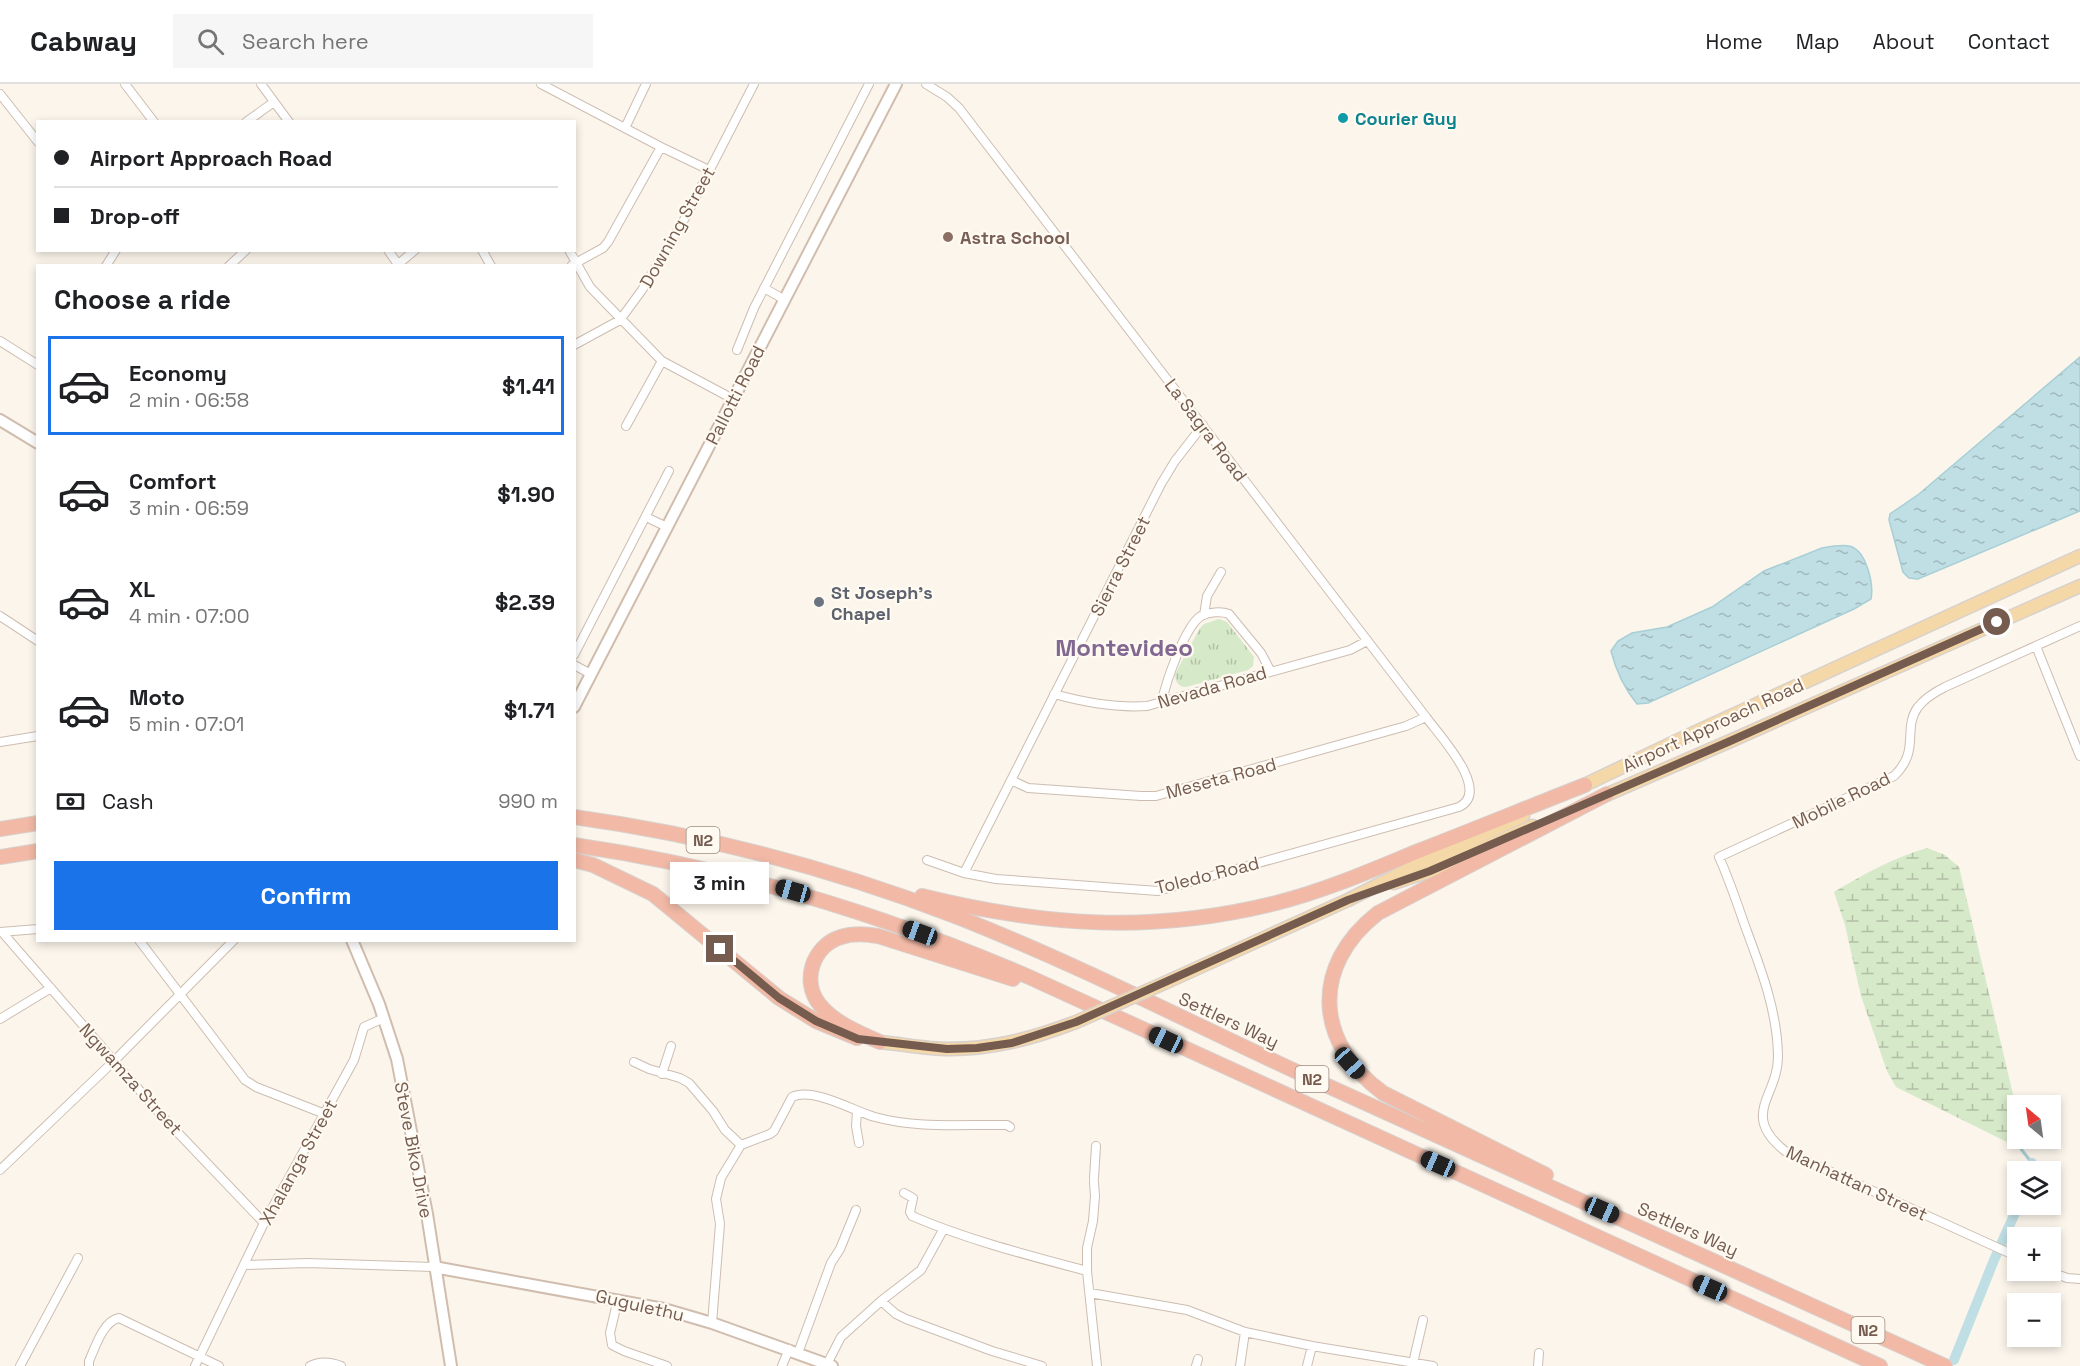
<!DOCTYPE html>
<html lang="en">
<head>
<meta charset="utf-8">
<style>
  :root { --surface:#fff; --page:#f6f6f6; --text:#202124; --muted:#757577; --line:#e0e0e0; --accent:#1a73e8 }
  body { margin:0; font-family:"Space Grotesk",sans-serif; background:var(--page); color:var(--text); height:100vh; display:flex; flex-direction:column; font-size:22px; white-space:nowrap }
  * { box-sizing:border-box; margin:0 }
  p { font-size:20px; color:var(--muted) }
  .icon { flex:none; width:33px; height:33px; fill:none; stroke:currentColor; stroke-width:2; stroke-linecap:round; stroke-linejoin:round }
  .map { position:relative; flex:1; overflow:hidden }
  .panel { position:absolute; left:36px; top:180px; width:540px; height:678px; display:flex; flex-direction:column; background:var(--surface); border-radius:0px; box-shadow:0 3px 9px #0003 }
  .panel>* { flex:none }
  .guide { position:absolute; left:36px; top:36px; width:540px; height:132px; border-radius:0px; box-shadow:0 3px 9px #0003; display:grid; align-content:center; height:132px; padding:0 18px; background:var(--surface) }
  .needle { width:39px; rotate:331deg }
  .tools { position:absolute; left:2007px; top:1011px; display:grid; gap:12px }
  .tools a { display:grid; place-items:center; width:54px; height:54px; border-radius:0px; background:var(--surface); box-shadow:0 3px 9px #0003; font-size:30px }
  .end { position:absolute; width:27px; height:27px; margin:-14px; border:8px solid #755c4f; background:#fff; box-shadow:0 0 0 3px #fff }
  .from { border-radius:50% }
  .bubble { position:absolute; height:42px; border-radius:0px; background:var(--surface); box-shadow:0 3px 9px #0003; font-size:20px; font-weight:800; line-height:42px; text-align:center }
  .car { position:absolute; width:18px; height:36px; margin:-18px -9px; border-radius:8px; box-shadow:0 0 4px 2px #0007; background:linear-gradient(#222 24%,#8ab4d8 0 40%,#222 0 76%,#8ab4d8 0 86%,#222 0) }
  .guide b { display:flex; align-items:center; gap:21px; height:57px; font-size:22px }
  .guide b+b { border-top:2px solid var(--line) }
  .guide i { width:15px; height:15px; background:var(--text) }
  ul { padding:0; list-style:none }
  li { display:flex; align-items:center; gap:18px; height:99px; margin:0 12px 9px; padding:0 6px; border:3px solid transparent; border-radius:0px }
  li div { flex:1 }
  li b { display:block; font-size:22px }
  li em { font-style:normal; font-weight:800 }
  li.active { border-color:var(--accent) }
  li>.icon { width:54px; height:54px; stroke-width:1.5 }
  h2 { padding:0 18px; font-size:27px; line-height:72px }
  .pay { display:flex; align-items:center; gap:15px; height:66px; padding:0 18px; font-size:22px }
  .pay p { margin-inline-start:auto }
  .button { display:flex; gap:12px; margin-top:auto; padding:12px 18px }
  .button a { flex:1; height:69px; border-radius:0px; background:var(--accent); color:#fff; font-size:24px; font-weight:800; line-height:69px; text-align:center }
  header { display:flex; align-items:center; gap:36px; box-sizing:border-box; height:84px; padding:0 30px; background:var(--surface); border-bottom:2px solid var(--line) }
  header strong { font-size:28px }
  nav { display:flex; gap:33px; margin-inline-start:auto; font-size:21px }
  .search { width:420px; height:54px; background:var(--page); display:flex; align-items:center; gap:15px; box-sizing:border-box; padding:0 21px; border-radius:0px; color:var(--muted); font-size:22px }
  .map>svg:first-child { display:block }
  .grass { fill:url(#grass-tufts) }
  .wetland { fill:url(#wetland-marsh) }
  .water { fill:url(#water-ripples); stroke:#a7cfd5; stroke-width:1.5 }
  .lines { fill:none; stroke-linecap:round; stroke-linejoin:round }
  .stream { stroke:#a7cfd5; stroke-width:3 }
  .canal { stroke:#c0dfe4; stroke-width:10 }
  .street-casing { stroke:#cdbdb1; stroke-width:10 }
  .secondary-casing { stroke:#d0bdae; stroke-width:14 }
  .primary-casing { stroke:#d8d1ce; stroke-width:15 }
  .highway-casing { stroke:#d8d1ce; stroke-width:16 }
  .street { stroke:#fff; stroke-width:8 }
  .secondary { stroke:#fff; stroke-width:10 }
  .primary { stroke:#f5d8a8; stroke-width:12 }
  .highway { stroke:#f1b9a6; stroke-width:14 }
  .primary-bridge-casing { stroke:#d8d1ce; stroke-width:15; stroke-linecap:butt }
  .primary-bridge { stroke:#f5d8a8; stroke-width:12 }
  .route { stroke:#755c4f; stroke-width:8 }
  .culture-dot { fill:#0f9aa8; stroke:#fef9f1; stroke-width:2 }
  .education-dot { fill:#8d6e63; stroke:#fef9f1; stroke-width:2 }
  .worship-dot { fill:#6b7280; stroke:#fef9f1; stroke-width:2 }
  .labels { text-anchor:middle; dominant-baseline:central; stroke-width:4.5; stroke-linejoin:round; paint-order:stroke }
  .shield { fill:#fef9f1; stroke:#9e8b80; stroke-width:1.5 }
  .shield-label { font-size:16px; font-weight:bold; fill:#755c4f }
  .culture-label { font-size:18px; font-weight:bold; fill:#0d838f; stroke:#fef9f1; text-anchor:start }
  .street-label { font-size:18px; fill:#755c4f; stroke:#fef9f1 }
  .education-label { font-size:18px; font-weight:bold; fill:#785e54; stroke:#fef9f1; text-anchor:start }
  .worship-label { font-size:18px; font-weight:bold; fill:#5b616d; stroke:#fef9f1; text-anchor:start }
  .district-label { font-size:24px; font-weight:bold; fill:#826790; stroke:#fef9f1 }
</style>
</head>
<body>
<header>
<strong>Cabway</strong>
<div class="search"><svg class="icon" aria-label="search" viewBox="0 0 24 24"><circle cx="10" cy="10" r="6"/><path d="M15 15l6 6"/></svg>Search here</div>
<nav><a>Home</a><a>Map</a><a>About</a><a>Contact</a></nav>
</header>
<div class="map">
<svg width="2080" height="1282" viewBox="0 0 2080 1282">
  <defs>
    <pattern id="grass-tufts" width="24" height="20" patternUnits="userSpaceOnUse" patternTransform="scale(1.5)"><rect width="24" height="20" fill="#d6e9c9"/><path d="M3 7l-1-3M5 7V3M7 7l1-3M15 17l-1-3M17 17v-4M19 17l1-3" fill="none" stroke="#b2c0a6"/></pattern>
    <pattern id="wetland-marsh" width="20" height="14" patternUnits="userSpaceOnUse" patternTransform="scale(1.5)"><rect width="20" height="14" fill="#d6e9c9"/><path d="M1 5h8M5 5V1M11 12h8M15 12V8" fill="none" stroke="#b2c0a6"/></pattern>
    <pattern id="water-ripples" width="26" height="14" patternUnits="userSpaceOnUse" patternTransform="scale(1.5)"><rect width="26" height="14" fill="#c0dfe4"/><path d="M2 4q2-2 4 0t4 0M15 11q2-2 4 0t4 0" fill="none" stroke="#a1b8bb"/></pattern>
  </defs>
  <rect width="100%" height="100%" fill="#fbf5eb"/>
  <path class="grass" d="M1219,535l8,3 24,31 3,4 -1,9 -5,4 -62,17c-8,0 -11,-6 -11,-13l25,-46 4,-4z"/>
  <path class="wetland" d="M1927,764l18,7 14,12 58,244 1,27 2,1 1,10 -125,-62 -9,-16 -26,-75 -16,-71 -11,-33c30,-18 59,-34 93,-44z"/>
  <path class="water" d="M2080,273v154l-162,68 -9,-1 -6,-6 -14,-52 1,-6 29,-20z
    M1834,462c5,0 10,-1 15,0 17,3 25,38 22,53l-17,10 -206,94 -11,1c-13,-16 -21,-33 -26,-53l7,-10 14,-8 35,-6 45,-20 52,-36 58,-23z"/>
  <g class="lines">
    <path class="stream" d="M2021,1065l11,14"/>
    <path class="canal" d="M2031,1088l1,-9
      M1954,1276l40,-100 25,-56"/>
    <g class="street-casing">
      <path id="street" d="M125,0l29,38
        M261,0l28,38
        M541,0l120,63 48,23
        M926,0l21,13 12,11 467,609c13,18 66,74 33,90l-301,84 -162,-12 -32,-6 -37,-13
        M0,10l38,48
        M246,38l28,-20
        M625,44l21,-44
        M388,166l11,16
        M482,166l9,16
        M569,166l21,37 72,74 71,38
        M572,181l31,-17 5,-6 53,-95
        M106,182l10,-16
        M229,182l17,-16
        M396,182l19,-16
        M764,204l21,12
        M0,257l38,24
        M574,261l46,-25 22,-30 43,-72 69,-134
        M737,266l17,-42 115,-224
        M626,342l36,-65
        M646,433l21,10
        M1204,531l3,-19 14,-24
        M0,532l38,25
        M2036,562l44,110
        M574,571l95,-184
        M574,581l17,9
        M1054,610c29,8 63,14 93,12l203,-56 17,-9
        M1162,617c4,-19 23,-75 39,-85 8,-4 20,-5 28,-2l32,39 9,17
        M0,658l38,-6
        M1011,696l17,8 113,8h15l250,-70 20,-9
        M964,789l197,-389 14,-23 28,-36
        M0,848l38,-3
        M2,848l159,183 103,108
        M139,856l106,140 11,7 69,27
        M0,935l51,-31
        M634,978l15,7 31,9 9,5 24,28 12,19 16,15
        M662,990l9,-28
        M857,1027l-1,15 3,17
        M0,1086l114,-109 120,-121
        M1094,1094l2,-32
        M1094,1098l1,14 -2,25 -6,27v23l10,95
        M904,1109l9,5 -3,14 2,4c56,24 115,39 175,55
        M2018,1173l-233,-106c-46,-37 -6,-55 -7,-96 -1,-45 -17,-86 -33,-129 -8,-23 -16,-47 -26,-69l175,-81c27,-26 8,-47 24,-69 7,-9 17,-15 27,-20l135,-61
        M245,1181l62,-2 127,4
        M2046,1186l21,8 13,1
        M1090,1209l97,17 58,22 67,14 121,20
        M618,1215l-8,34 2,12 12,6 43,15
        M881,1217l15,13 10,5 86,32 50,15
        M712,1239l8,-99 -4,-25 5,-21 20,-33 29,-11 4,-3 18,-34c22,-10 61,14 83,20 43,12 88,7 132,8l3,2
        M798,1269l33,-90 9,-14 16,-39
        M1413,1279l10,-43
        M827,1280l14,-27 40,-36 40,-31 22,-40
        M20,1282l58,-108
        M89,1282v-5c6,-13 14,-40 30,-43l100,48
        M195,1282l69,-143 90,-163 10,-33 20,-9
        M310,1282c10,-5 21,-4 31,0
        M782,1282l7,-17
        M1196,1282l2,-7
        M1240,1282l5,-34
        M1307,1282l5,-20
        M1538,1282l1,-13"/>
    </g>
    <g class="secondary-casing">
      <path id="secondary" d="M0,336l38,23
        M574,623l322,-623
        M352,856l27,64 18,55 30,155 24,152
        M434,1183l230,42 48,14 120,43"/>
    </g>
    <g class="primary-casing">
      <path id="primary" d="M1576,705l109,-52 395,-181
        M1599,714l129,-56 352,-156
        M1394,799l36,-12 103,-45
        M1160,901l188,-85 79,-40 96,-44
        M880,958c23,2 46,7 69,7 45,0 85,-11 127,-27"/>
    </g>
    <g class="highway-casing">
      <path id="highway" d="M574,733c131,18 259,52 381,99 120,47 236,107 353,161 212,97 425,191 637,289
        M0,745l38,-6
        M574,761c158,23 309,69 455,132l851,389
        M0,773l38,-6
        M574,776l19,5 60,29 126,104 37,23 41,17
        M922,812c122,30 230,38 354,7 48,-12 94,-32 140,-51 57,-22 113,-45 169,-67
        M880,958c-21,-9 -45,-19 -60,-37 -19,-23 -8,-59 21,-68 12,-4 25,-3 37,-1l135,43
        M1546,1091l-163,-82c-68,-50 -73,-127 -5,-180l229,-119"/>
    </g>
    <use href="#street" class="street"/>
    <use href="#secondary" class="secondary"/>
    <use href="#primary" class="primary"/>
    <use href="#highway" class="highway"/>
    <g class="primary-bridge-casing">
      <path id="primary-bridge" d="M1076,938l84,-37"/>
    </g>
    <use href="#primary-bridge" class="primary-bridge"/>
  </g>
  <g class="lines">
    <path class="route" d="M720,865l59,49 37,23 42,18 89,10 30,-1 35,-5 64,-21 272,-122 82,-29 298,-129 269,-120"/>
  </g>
  <circle class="culture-dot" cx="1343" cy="34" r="6"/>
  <circle class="education-dot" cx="948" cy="153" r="6"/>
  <circle class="worship-dot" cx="819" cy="518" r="6"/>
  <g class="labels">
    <g class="shield">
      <rect x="686.5" y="743" width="33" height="26" rx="4.5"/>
      <rect x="1295.5" y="982" width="33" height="26" rx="4.5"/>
      <rect x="1851.5" y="1233" width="33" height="26" rx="4.5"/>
    </g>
    <g class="shield-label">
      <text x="703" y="756">N2</text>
      <text x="1312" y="995">N2</text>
      <text x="1868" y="1246">N2</text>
    </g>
    <g class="culture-label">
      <text x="1355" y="34">Courier Guy</text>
    </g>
    <g class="street-label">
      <text transform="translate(677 143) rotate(-61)">Downing Street</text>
      <text transform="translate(735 311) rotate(-63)">Pallotti Road</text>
      <text transform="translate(1206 346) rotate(53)">La Sagra Road</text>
      <text transform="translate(1120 482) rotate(-63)">Sierra Street</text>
      <text transform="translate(1212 603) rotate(-16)">Nevada Road</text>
      <text transform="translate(1713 641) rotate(-25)">Airport Approach Road</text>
      <text transform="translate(1221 694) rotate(-15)">Meseta Road</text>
      <text transform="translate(1841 716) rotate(-26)">Mobile Road</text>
      <text transform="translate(1207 791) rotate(-14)">Toledo Road</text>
      <text transform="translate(1229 936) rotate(25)">Settlers Way</text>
      <text transform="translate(131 995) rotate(48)">Ngwamza Street</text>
      <text transform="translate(414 1066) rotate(79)">Steve Biko Drive</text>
      <text transform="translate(298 1078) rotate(-61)">Xhalanga Street</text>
      <text transform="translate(1857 1099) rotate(25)">Manhattan Street</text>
      <text transform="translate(1688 1145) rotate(24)">Settlers Way</text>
      <text transform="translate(640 1221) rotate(13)">Gugulethu</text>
    </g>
    <g class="education-label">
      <text x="960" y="153">Astra School</text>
    </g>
    <g class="worship-label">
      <text x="831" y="508">St Joseph's<tspan x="831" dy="21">Chapel</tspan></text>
    </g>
    <g class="district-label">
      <text x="1124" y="563">Montevideo</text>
    </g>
  </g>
</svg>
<div class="tools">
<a><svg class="needle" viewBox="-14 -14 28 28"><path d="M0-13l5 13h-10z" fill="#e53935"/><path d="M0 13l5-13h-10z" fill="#757577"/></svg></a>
<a><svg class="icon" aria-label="layers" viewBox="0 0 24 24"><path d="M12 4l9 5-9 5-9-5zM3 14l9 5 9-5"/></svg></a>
<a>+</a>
<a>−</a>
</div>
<i class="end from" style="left:1997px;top:538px"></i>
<i class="end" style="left:720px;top:865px"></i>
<div class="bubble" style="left:670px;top:778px;width:99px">3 min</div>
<i class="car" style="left:793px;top:807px;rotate:286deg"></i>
<i class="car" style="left:920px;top:849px;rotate:290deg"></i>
<i class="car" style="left:1166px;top:956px;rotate:295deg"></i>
<i class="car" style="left:1350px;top:979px;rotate:138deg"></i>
<i class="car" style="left:1438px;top:1080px;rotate:294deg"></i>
<i class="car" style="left:1602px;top:1126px;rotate:114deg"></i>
<i class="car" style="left:1710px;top:1204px;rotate:294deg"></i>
<div class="guide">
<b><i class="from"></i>Airport Approach Road</b>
<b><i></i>Drop-off</b>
</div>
<section class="panel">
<h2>Choose a ride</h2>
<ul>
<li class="active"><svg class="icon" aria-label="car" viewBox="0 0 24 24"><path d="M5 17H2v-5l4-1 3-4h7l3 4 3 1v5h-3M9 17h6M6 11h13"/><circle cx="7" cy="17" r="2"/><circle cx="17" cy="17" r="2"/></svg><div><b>Economy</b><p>2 min · 06:58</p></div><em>$1.41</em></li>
<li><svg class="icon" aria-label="car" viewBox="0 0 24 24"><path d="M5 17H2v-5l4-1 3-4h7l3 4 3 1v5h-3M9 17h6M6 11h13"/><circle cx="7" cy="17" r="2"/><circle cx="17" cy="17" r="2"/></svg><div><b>Comfort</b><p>3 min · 06:59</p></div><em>$1.90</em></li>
<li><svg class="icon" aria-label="car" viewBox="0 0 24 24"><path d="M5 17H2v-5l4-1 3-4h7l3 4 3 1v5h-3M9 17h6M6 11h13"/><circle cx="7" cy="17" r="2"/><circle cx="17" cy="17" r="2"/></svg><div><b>XL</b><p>4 min · 07:00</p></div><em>$2.39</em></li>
<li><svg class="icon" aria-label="car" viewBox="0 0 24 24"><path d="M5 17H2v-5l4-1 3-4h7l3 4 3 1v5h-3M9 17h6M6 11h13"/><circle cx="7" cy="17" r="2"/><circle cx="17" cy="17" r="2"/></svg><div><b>Moto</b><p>5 min · 07:01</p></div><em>$1.71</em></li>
</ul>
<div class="pay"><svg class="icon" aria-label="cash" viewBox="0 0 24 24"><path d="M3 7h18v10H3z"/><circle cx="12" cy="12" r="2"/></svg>Cash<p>990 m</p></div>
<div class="button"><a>Confirm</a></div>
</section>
</div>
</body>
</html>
